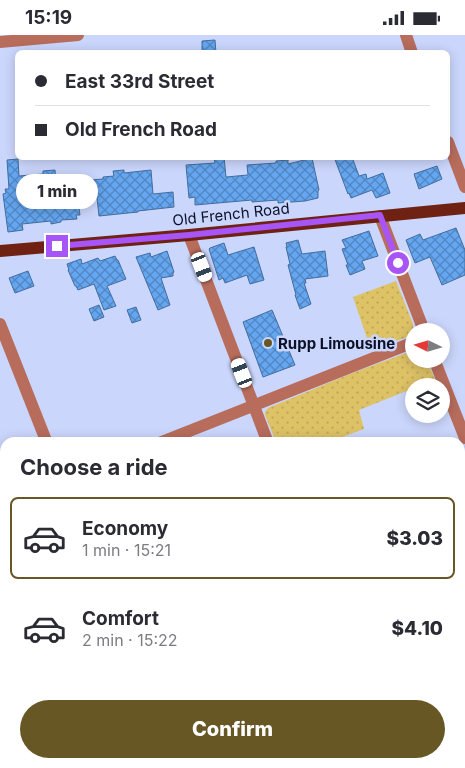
<!DOCTYPE html>
<html lang="en">
<head>
<meta charset="utf-8">
<style>
  :root { --surface:#fff; --page:#f2f2f3; --text:#2b2b33; --muted:#7c7c81; --line:#e1e1e2; --accent:#675725 }
  body { margin:0; font-family:Inter,sans-serif; background:var(--page); color:var(--text); height:100vh; display:flex; flex-direction:column; font-size:19px; white-space:nowrap }
  * { box-sizing:border-box; margin:0 }
  p { font-size:16px; color:var(--muted) }
  .icon { flex:none; width:28px; height:28px; fill:none; stroke:currentColor; stroke-width:2; stroke-linecap:round; stroke-linejoin:round }
  .map { position:relative; flex:1; overflow:hidden }
  .details { position:absolute; left:0px; top:402px; width:465px; height:331px; display:flex; flex-direction:column; background:var(--surface); border-radius:15px 15px 0 0; box-shadow:0 2px 12px #0003 }
  .details>* { flex:none }
  .hud { position:absolute; left:15px; top:15px; width:435px; height:110px; border-radius:8px; box-shadow:0 2px 12px #0003; display:grid; align-content:center; height:110px; padding:0 20px; background:var(--surface) }
  .needle { width:32px; rotate:275deg }
  .controls { position:absolute; left:405px; top:288px; display:grid; gap:10px }
  .controls a { display:grid; place-items:center; width:45px; height:45px; border-radius:50%; background:var(--surface); box-shadow:0 2px 12px #0003; font-size:25px }
  .end { position:absolute; width:22px; height:22px; margin:-11px; border:6px solid #a855f7; background:#fff; box-shadow:0 0 0 2px #fff }
  .from { border-radius:50% }
  .bubble { position:absolute; height:35px; border-radius:18px; background:var(--surface); box-shadow:0 2px 12px #0003; font-size:16px; font-weight:800; line-height:35px; text-align:center }
  .car { position:absolute; width:15px; height:30px; margin:-15px -8px; border-radius:6px; box-shadow:0 0 4px 1px #0007; background:linear-gradient(#fff 24%,#345 0 40%,#fff 0 76%,#345 0 86%,#fff 0) }
  .hud b { display:flex; align-items:center; gap:18px; height:48px; font-size:19px }
  .hud b+b { border-top:1px solid var(--line) }
  .hud i { width:12px; height:12px; background:var(--text) }
  ul { padding:0; list-style:none }
  li { display:flex; align-items:center; gap:15px; height:82px; margin:0 10px 8px; padding:0 10px; border:2px solid transparent; border-radius:8px }
  li div { flex:1 }
  li b { display:block; font-size:19px }
  li em { font-style:normal; font-weight:800 }
  li.current { border-color:var(--accent) }
  li>.icon { width:45px; height:45px; stroke-width:1.5 }
  h2 { padding:0 20px; font-size:22px; line-height:60px }
  .button { display:flex; gap:10px; margin-top:auto; padding:10px 20px }
  .button a { flex:1; height:58px; border-radius:30px; background:var(--accent); color:#fff; font-size:20px; font-weight:800; line-height:58px; text-align:center }
  .status { display:flex; justify-content:space-between; align-items:center; height:35px; padding:0 25px; background:var(--surface); direction:ltr }
  .status svg { height:14px; fill:currentColor }
  .map>svg:first-child { display:block }
  .grass { fill:url(#grass-dots) }
  .building { fill:url(#building-cross-hatch); stroke:#426d9d }
  .lines { fill:none; stroke-linecap:round; stroke-linejoin:round }
  .minor { stroke:#b76c5c; stroke-width:12 }
  .primary { stroke:#6f2214; stroke-width:12 }
  .route { stroke:#a855f7; stroke-width:6 }
  .poi-dot { fill:#675725; stroke:#cbd6fc; stroke-width:2 }
  .labels { text-anchor:middle; dominant-baseline:central; stroke-width:5; stroke-linejoin:round; paint-order:stroke }
  .street-label { font-size:15px; fill:#0c1127; stroke:#cbd6fc }
  .poi-label { font-size:15px; font-weight:bold; fill:#0c1127; stroke:#cbd6fc; text-anchor:start }
</style>
</head>
<body>
<div class="status"><b>15:19</b><svg viewBox="0 0 49 12"><path d="M0 12V9h3v3zM5 12V6h3v6zM10 12V3h3v9zM15 12V0h3v12zM26 1h20v11H26zM47 4h2v5h-2z"/></svg></div>
<div class="map">
<svg width="465" height="733" viewBox="0 0 465 733">
  <defs>
    <pattern id="grass-dots" width="8" height="8" patternUnits="userSpaceOnUse" patternTransform="scale(1.25)"><rect width="8" height="8" fill="#dec266"/><path d="M2 2h.1M6 6h.1" fill="none" stroke="#bda658" stroke-width="1.8" stroke-linecap="round"/></pattern>
    <pattern id="building-cross-hatch" width="8" height="8" patternUnits="userSpaceOnUse" patternTransform="scale(1.25)"><rect width="8" height="8" fill="#65a6f0"/><path d="M0 0l8 8M0 8l8-8" fill="none" stroke="#5286c2"/></pattern>
  </defs>
  <rect width="100%" height="100%" fill="#cbd6fc"/>
  <path class="grass" d="M396,246l17,43v9l-3,3 -39,14 -18,-53z
    M414,315v9h12l9,20 -17,7h-4v2l-55,22 5,19 -35,13h-53l-11,-27v-3l3,-4 82,-34z"/>
  <path class="building" d="M215,5l1,13h-14v-12z
    M214,122h10l2,20 22,-2 -1,-10 29,-2v-2l12,-1v4l24,-6 7,32 -1,1v7l-13,3 -27,2v-3l-26,2v-2l-57,5v-8l-6,1 -3,-33 29,-2z
    M334,122h18l7,19 7,-2 1,5 16,-6 7,20 -14,5 -4,-8 -21,8 -2,-5 -1,1z
    M18,124l1,17 24,-2v-3l12,-1 1,13 47,-4v-2l11,-1 -1,-5 11,-1v3l27,-3 2,24 20,-2 1,15 -36,4v1l-39,4 -2,-18 -19,2 2,15h-4l1,4 -16,1v2l-10,2v-3l-29,3 1,6 -15,2 -5,-38 3,-1 -1,-4h4l-2,-29z
    M437,131l5,13 -23,10 -5,-15z
    M456,193l9,22v25l-23,10 -12,-28 -15,6 -9,-23 14,-6 3,6z
    M369,196l9,25 -16,5 3,8 -15,6 -4,-10h2l-6,-16 4,-1 -4,-8z
    M298,205l4,14 23,-3 3,25 -23,3 1,4h-2l7,21 -11,5 -5,-14h1l-8,-30 2,-1 -4,-17h1l-1,-4z
    M224,208l4,12 26,-8 10,33 -14,4 -3,-9 -22,8 -2,-5 -4,2 -10,-31 1,-1z
    M167,216l7,21 -1,1v3l-12,2 9,27 -12,5 -22,-53 14,-4 1,4z
    M115,221l2,4h1l8,19 -19,7 9,20 -12,4 -10,-26 -16,6 -2,-4h-1l-7,-16h1l-2,-6 14,-5 1,5 16,-6 2,3z
    M28,236l6,15 -19,7 -6,-15z
    M99,270l5,12 -10,4 -5,-12z
    M136,272l5,13 -9,3 -5,-13z
    M272,275l23,55 -32,12 -20,-55z"/>
  <g class="lines">
    <path class="minor" d="M406,0l6,18
      M0,7l78,-7
      M448,107l17,45
      M380,181l44,115
      M189,200l79,208
      M0,289l47,119
      M434,324l31,79
      M159,408l255,-101
      M0,470l5,-2
      M173,729l1,4
      M393,729l1,4"/>
    <path class="primary" d="M0,216l189,-16 276,-27"/>
  </g>
  <g class="lines">
    <path class="route" d="M57,211l132,-11 191,-20 18,48"/>
  </g>
  <circle class="poi-dot" cx="268" cy="308" r="5"/>
  <g class="labels">
    <g class="street-label">
      <text transform="translate(231 179) rotate(-6)">Old French Road</text>
    </g>
    <g class="poi-label">
      <text x="278" y="308">Rupp Limousine</text>
    </g>
  </g>
</svg>
<div class="controls">
<a><svg class="needle" viewBox="-14 -14 28 28"><path d="M0-13l5 13h-10z" fill="#e53935"/><path d="M0 13l5-13h-10z" fill="#7c7c81"/></svg></a>
<a><svg class="icon" aria-label="layers" viewBox="0 0 24 24"><path d="M12 4l9 5-9 5-9-5zM3 14l9 5 9-5"/></svg></a>
</div>
<i class="end from" style="left:398px;top:228px"></i>
<i class="end" style="left:57px;top:211px"></i>
<div class="bubble" style="left:16px;top:139px;width:82px">1 min</div>
<i class="car" style="left:202px;top:232px;rotate:159deg"></i>
<i class="car" style="left:242px;top:338px;rotate:339deg"></i>
<div class="hud">
<b><i class="from"></i>East 33rd Street</b>
<b><i></i>Old French Road</b>
</div>
<section class="details">
<h2>Choose a ride</h2>
<ul>
<li class="current"><svg class="icon" aria-label="car" viewBox="0 0 24 24"><path d="M5 17H2v-5l4-1 3-4h7l3 4 3 1v5h-3M9 17h6M6 11h13"/><circle cx="7" cy="17" r="2"/><circle cx="17" cy="17" r="2"/></svg><div><b>Economy</b><p>1 min · 15:21</p></div><em>$3.03</em></li>
<li><svg class="icon" aria-label="car" viewBox="0 0 24 24"><path d="M5 17H2v-5l4-1 3-4h7l3 4 3 1v5h-3M9 17h6M6 11h13"/><circle cx="7" cy="17" r="2"/><circle cx="17" cy="17" r="2"/></svg><div><b>Comfort</b><p>2 min · 15:22</p></div><em>$4.10</em></li>
</ul>
<div class="button"><a>Confirm</a></div>
</section>
</div>
</body>
</html>
